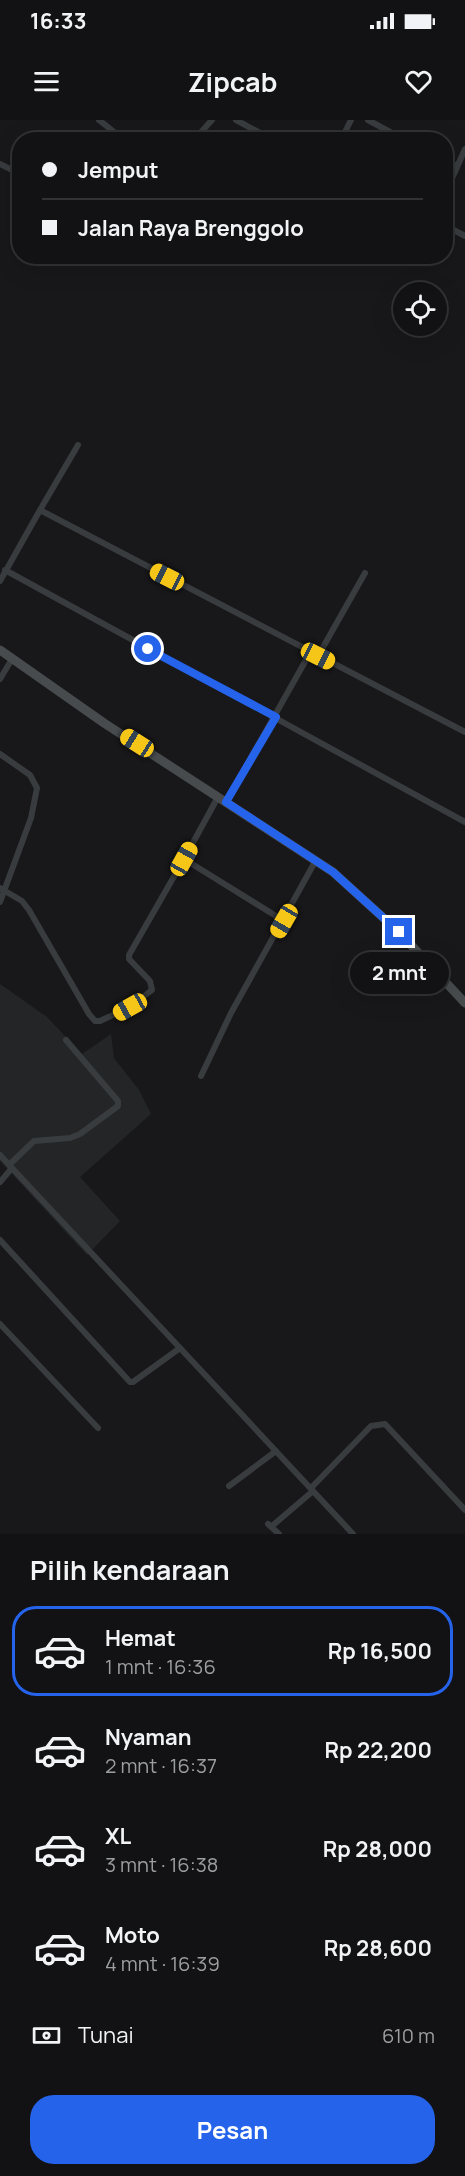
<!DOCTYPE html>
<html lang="id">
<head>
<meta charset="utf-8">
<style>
  :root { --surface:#121214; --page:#1b1b1d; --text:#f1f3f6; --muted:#9c9ea0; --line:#313234; --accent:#2563eb }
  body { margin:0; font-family:Manrope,sans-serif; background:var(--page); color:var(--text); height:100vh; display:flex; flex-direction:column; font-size:22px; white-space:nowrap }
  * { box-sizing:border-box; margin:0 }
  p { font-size:20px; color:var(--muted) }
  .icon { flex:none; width:33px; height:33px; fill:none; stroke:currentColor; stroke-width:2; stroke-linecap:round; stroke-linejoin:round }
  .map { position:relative; height:1414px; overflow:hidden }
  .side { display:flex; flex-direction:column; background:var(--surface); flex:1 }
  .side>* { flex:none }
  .top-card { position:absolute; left:12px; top:12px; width:441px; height:132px; border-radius:24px; box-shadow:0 6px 24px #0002,0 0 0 2px var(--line); display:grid; align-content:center; height:132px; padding:0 30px; background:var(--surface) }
  .tools { position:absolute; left:393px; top:162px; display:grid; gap:12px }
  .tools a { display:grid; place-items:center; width:54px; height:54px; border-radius:50%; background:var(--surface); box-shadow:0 6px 24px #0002,0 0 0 2px var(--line); font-size:30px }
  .end { position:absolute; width:27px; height:27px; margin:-14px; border:8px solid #2563eb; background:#fff; box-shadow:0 0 0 3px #fff }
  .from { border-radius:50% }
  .bubble { position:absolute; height:42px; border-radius:21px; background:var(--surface); box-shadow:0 6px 24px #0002,0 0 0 2px var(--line); font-size:20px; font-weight:700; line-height:42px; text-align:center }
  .car { position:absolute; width:18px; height:36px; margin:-18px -9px; border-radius:8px; box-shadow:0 0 4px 2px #0007; background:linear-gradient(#f5c518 24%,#345 0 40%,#f5c518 0 76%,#345 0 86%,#f5c518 0) }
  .top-card b { display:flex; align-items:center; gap:21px; height:57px; font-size:22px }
  .top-card b+b { border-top:2px solid var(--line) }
  .top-card i { width:15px; height:15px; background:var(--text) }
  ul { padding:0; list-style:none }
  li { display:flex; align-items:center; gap:18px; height:90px; margin:0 12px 9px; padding:0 18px; border:3px solid transparent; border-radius:24px }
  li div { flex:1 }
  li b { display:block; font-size:22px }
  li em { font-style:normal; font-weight:700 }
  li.active { border-color:var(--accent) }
  li>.icon { width:54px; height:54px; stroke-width:1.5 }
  h2 { padding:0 30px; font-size:27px; line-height:72px }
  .pay { display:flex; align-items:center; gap:15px; height:66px; padding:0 30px; font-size:22px }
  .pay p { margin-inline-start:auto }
  .primary-button { display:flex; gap:12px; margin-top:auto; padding:12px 30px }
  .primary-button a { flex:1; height:69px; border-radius:24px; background:var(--accent); color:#fff; font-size:24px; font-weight:700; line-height:69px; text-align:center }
  .status { display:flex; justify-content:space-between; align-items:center; height:42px; padding:0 30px; background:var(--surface); direction:ltr }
  .status svg { height:16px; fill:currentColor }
  header { display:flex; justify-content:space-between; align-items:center; height:78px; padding:0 30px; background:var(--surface); font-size:27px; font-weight:700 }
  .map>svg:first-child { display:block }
  .built { fill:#242527 }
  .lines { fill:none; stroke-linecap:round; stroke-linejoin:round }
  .street { stroke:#393c3f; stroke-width:6 }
  .secondary { stroke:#474b4e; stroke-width:9 }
  .route { stroke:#2563eb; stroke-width:8 }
</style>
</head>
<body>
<div class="status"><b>16:33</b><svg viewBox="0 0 49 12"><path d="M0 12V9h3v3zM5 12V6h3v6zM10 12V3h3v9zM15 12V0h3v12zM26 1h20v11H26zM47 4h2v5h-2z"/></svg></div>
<header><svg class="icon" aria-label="menu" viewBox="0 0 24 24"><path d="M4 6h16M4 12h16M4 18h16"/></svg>Zipcab<svg class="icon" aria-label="heart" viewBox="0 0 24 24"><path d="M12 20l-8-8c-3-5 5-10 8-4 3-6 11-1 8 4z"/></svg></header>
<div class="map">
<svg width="465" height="1414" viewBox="0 0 465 1414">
  <rect width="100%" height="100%" fill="#18181a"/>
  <path class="built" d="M0,864l47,33 35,37 29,-20 3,24 25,32 12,24 -71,63 40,44 -33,34 -87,-94z"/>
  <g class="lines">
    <path class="street" d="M99,0l25,20
      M236,0l37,20
      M368,0l37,20
      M194,20l18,-20
      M341,20l10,-20
      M446,41l11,5
      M0,44l20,10
      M446,72l19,-43
      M446,106l19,10
      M40,390l38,-65
      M5,450l460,252
      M0,461l40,-71 425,222
      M318,536l47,-83
      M0,559l12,-20
      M0,634l30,21 7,13 -6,30 -31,84
      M218,677l-34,62 100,62
      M226,682l85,-151
      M0,768l22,13 7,9 60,104 6,7h5l30,-14 22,-17 -2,-9 -21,-22v-4l55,-96
      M201,956l30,-63 85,-153
      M0,1035l12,13 -12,14
      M9,1045l25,-24 36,-3 10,-4 38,-28v-5l-52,-61
      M12,1048l168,180
      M0,1120l130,142h3l47,-34 173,186
      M0,1204l98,104
      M229,1366l47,-35
      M311,1368l60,-62 14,-2 80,86
      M268,1404l11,10
      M272,1406l41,-35"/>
    <path class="secondary" d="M0,530l104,73 229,149 66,60 66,71"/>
  </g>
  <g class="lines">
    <path class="route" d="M148,529l128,68 -50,85 107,70 66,60"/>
  </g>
</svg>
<div class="tools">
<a><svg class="icon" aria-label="locate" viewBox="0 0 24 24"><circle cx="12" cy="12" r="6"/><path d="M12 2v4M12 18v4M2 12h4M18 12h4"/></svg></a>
</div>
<i class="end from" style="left:148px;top:529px"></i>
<i class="end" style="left:399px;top:812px"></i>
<div class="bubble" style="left:350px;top:832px;width:99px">2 mnt</div>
<i class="car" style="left:167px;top:457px;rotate:297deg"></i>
<i class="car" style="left:318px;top:536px;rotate:117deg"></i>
<i class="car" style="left:137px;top:623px;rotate:302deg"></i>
<i class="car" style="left:184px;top:739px;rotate:29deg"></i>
<i class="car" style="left:284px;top:801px;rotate:210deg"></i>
<i class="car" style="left:130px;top:887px;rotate:241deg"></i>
<div class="top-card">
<b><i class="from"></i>Jemput</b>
<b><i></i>Jalan Raya Brenggolo</b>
</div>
</div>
<section class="side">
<h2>Pilih kendaraan</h2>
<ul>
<li class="active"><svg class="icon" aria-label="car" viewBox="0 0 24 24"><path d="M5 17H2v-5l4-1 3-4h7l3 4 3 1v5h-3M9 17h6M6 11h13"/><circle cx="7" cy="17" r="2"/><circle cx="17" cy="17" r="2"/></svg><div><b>Hemat</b><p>1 mnt · 16:36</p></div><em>Rp 16,500</em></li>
<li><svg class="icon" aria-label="car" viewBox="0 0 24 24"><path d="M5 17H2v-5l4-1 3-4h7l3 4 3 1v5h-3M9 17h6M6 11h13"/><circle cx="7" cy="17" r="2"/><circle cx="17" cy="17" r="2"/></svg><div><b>Nyaman</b><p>2 mnt · 16:37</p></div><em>Rp 22,200</em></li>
<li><svg class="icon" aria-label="car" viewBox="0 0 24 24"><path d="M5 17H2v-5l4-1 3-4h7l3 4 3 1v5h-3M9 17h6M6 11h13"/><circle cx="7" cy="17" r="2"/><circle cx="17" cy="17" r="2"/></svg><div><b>XL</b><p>3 mnt · 16:38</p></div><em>Rp 28,000</em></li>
<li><svg class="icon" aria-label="car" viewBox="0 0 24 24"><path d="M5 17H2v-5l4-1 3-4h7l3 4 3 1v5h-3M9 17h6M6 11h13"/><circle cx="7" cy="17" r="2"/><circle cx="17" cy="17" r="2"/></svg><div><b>Moto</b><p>4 mnt · 16:39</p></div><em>Rp 28,600</em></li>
</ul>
<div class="pay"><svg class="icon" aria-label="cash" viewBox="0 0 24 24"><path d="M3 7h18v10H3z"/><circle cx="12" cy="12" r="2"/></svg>Tunai<p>610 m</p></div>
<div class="primary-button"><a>Pesan</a></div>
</section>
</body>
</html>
